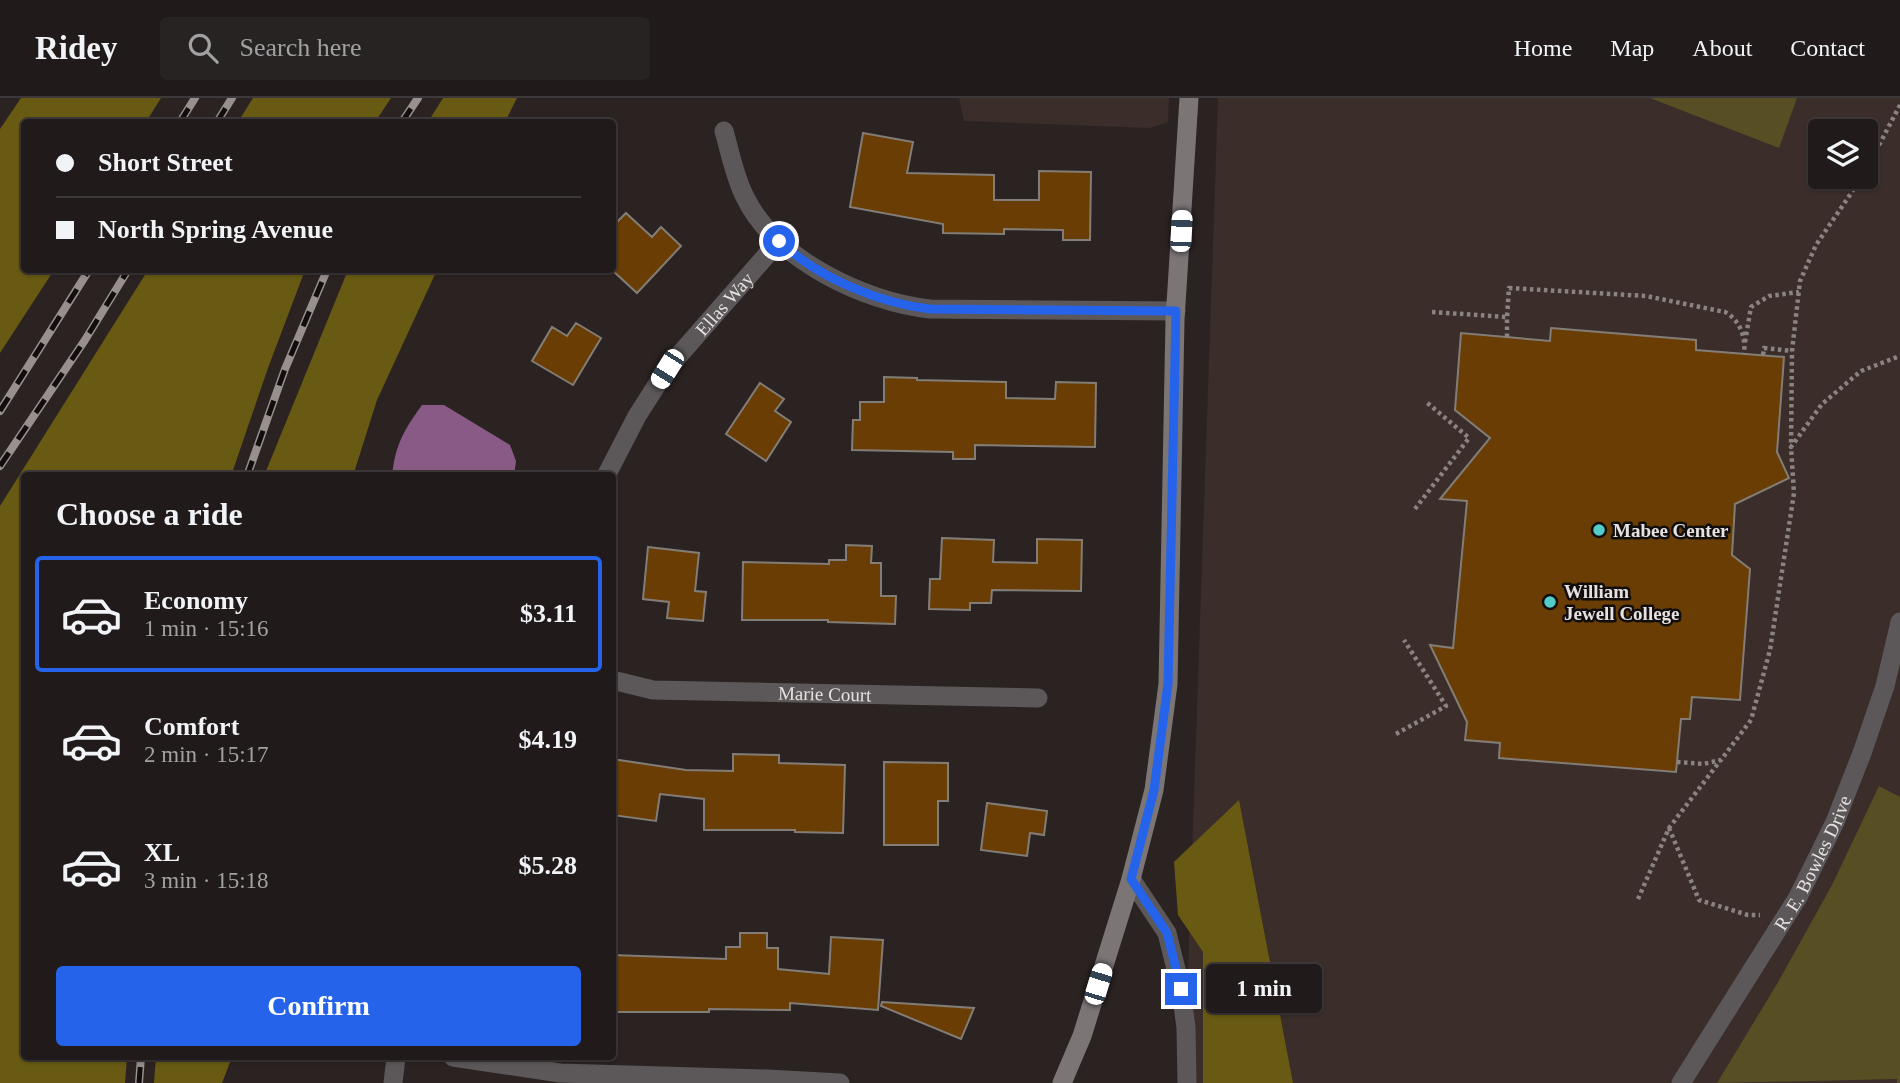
<!DOCTYPE html>
<html lang="en">
<head>
<meta charset="utf-8">
<style>
  :root { --surface:#201a1a; --page:#282323; --text:#f1f3f6; --muted:#a2a1a2; --line:#3d3839; --accent:#2563eb }
  body { margin:0; font-family:Georgia,serif; background:var(--page); color:var(--text); height:100vh; display:flex; flex-direction:column; font-size:26px; white-space:nowrap }
  * { box-sizing:border-box; margin:0 }
  p { font-size:23px; color:var(--muted) }
  .icon { flex:none; width:38px; height:38px; fill:none; stroke:currentColor; stroke-width:2; stroke-linecap:round; stroke-linejoin:round }
  .map { position:relative; flex:1; overflow:hidden }
  .sheet { position:absolute; left:21px; top:374px; width:595px; height:588px; display:flex; flex-direction:column; background:var(--surface); border-radius:7px; box-shadow:0 2px 5px #0004,0 0 0 2px var(--line) }
  .sheet>* { flex:none }
  .hud { position:absolute; left:21px; top:21px; width:595px; height:154px; border-radius:7px; box-shadow:0 2px 5px #0004,0 0 0 2px var(--line); display:grid; align-content:center; height:154px; padding:0 35px; background:var(--surface) }
  .fabs { position:absolute; left:1808px; top:21px; display:grid; gap:14px }
  .fabs a { display:grid; place-items:center; width:70px; height:70px; border-radius:7px; background:var(--surface); box-shadow:0 2px 5px #0004,0 0 0 2px var(--line); font-size:35px }
  .end { position:absolute; width:32px; height:32px; margin:-16px; border:9px solid #2563eb; background:#fff; box-shadow:0 0 0 4px #fff }
  .from { border-radius:50% }
  .bubble { position:absolute; height:49px; border-radius:7px; background:var(--surface); box-shadow:0 2px 5px #0004,0 0 0 2px var(--line); font-size:23px; font-weight:600; line-height:49px; text-align:center }
  .car { position:absolute; width:21px; height:42px; margin:-21px -10px; border-radius:9px; box-shadow:0 0 5px 2px #0007; background:linear-gradient(#fff 24%,#345 0 40%,#fff 0 76%,#345 0 86%,#fff 0) }
  .hud b { display:flex; align-items:center; gap:24px; height:66px; font-size:26px }
  .hud b+b { border-top:2px solid var(--line) }
  .hud i { width:18px; height:18px; background:var(--text) }
  ul { padding:0; list-style:none }
  li { display:flex; align-items:center; gap:21px; height:116px; margin:0 14px 10px; padding:0 21px; border:4px solid transparent; border-radius:7px }
  li div { flex:1 }
  li b { display:block; font-size:26px }
  li em { font-style:normal; font-weight:600 }
  li.on { border-color:var(--accent) }
  li>.icon { width:63px; height:63px; stroke-width:1.5 }
  h2 { padding:0 35px; font-size:32px; line-height:84px }
  .primary-button { display:flex; gap:14px; margin-top:auto; padding:14px 35px }
  .primary-button a { flex:1; height:80px; border-radius:7px; background:var(--accent); color:#fff; font-size:28px; font-weight:600; line-height:80px; text-align:center }
  header { display:flex; align-items:center; gap:42px; box-sizing:border-box; height:98px; padding:0 35px; background:var(--surface); border-bottom:2px solid var(--line) }
  header strong { font-size:33px }
  nav { display:flex; gap:38px; margin-inline-start:auto; font-size:24px }
  .search { width:490px; height:63px; background:var(--page); display:flex; align-items:center; gap:18px; box-sizing:border-box; padding:0 24px; border-radius:7px; color:var(--muted); font-size:26px }
  .map>svg:first-child { display:block }
  .built { fill:#3a2d2a; fill-rule:evenodd }
  .green { fill:#584e24 }
  .forest { fill:#685a12 }
  .water { fill:#8a5a86 }
  .building { fill:#693d04; stroke:#837d77; stroke-width:2 }
  .lines { fill:none; stroke-linecap:round; stroke-linejoin:round }
  .path { stroke:#8a8382; stroke-width:4.5; stroke-dasharray:3.5 3.5; stroke-linecap:butt }
  .minor { stroke:#5c5859; stroke-width:19 }
  .secondary { stroke:#7b7576; stroke-width:19 }
  .rail-casing { stroke:#97908f; stroke-width:8 }
  .rail { stroke:#110d0d; stroke-width:5; stroke-dasharray:16; stroke-linecap:butt }
  .route { stroke:#2563eb; stroke-width:9 }
  .poi-dot { fill:#53cdca; stroke:#110d0d; stroke-width:2.5 }
  .labels { text-anchor:middle; dominant-baseline:central; stroke-width:5; stroke-linejoin:round; paint-order:stroke }
  .street-label { font-size:19px; fill:#e6e1e0; stroke:#110d0d }
  .poi-label { font-size:19px; font-weight:bold; fill:#e6e1e0; stroke:#110d0d; text-anchor:start }
</style>
</head>
<body>
<header>
<strong>Ridey</strong>
<div class="search"><svg class="icon" aria-label="search" viewBox="0 0 24 24"><circle cx="10" cy="10" r="6"/><path d="M15 15l6 6"/></svg>Search here</div>
<nav><a>Home</a><a>Map</a><a>About</a><a>Contact</a></nav>
</header>
<div class="map">
<svg width="1900" height="985" viewBox="0 0 1900 985">
  <rect width="100%" height="100%" fill="#2b2322"/>
  <path class="built" d="M959,0h210l-1,24 -18,6 -186,-7z
    M1218,0h682v985h-713l-1,-55zM1820,33h46v46h-46z"/>
  <path class="green" d="M1650,0h147l-18,50z
    M1879,688l21,11v286h-3v-4l-180,4 60,-99 55,-99z"/>
  <path class="forest" d="M21,0h140l-15,24h-122v148h30l-54,83v-224z
    M253,0h138l-16,24h-137z
    M443,0h74l-12,24h-77z
    M148,172h157l-37,98 -37,108h-207v581h103l-2,26h-125v-577z
    M348,172h89l-60,130 -24,76h-89z
    M1239,702l54,283h-90v-131l-25,-37 -4,-53z
    M156,959h76l-10,26h-68z"/>
  <path class="water" d="M422,307h22l66,40 6,16 -2,15h-122c3,-31 12,-46 30,-71z"/>
  <path class="building" d="M863,35l50,9 -6,31 87,2v25h45v-29l52,1 -1,68h-27v-10l-59,-1v5l-61,-1v-9l-93,-17z
    M626,115l26,24 9,-10 20,19 -44,47 -25,-23v-43z
    M576,225l25,15 -28,47 -41,-24 20,-34 15,9z
    M1551,230l145,12v10l88,7 -7,95 12,26 -54,26 -3,51 18,14 -10,131 -48,-3 -2,22h-9l-5,53 -177,-14 1,-15 -35,-3 2,-18 -37,-77 23,3 14,-147 -27,-2 50,-61 -35,-28 6,-77 89,8z
    M884,279l33,1v2l89,2v16l49,1 1,-17 40,1 -1,64 -120,-2v14h-22v-7l-101,-2 1,-30h7v-18h24z
    M760,285l24,16 -9,12 16,11 -25,39 -40,-27z
    M942,440l52,2 -1,22 44,1v-24l45,1 -1,51 -89,-1 -1,13h-21v7l-41,-1 1,-30h10z
    M846,447l26,1 -1,17h10v33h15l-1,28 -67,-2v-2h-86l1,-58 86,2v-4h17z
    M648,449l51,6 -4,38 11,1 -3,29 -36,-3 2,-16 -26,-3z
    M733,656l46,1v8l66,2 -2,68 -48,-1v-2h-91v-31l-44,-5 -4,27 -44,-6v-56l74,11 47,1z
    M884,664l64,1v38h-10v44h-54z
    M987,705l60,8 -3,24 -14,-2 -3,23 -46,-6z
    M740,835h27v15h11v21l51,5 2,-37 52,3 -5,70 -88,-7v7l-81,-1v3h-97v-57l114,4v-12h14z
    M882,904l92,6 -13,31 -80,-33z"/>
  <g class="lines">
    <path class="path" d="M1866,72l34,-65
      M1862,79l-46,68 -16,36 -8,70 -1,96 31,-43 39,-33 39,-15
      M1432,214l75,5
      M1507,239v-20l2,-29 137,8 79,16c15,8 21,25 19,42
      M1745,244l6,-35 18,-11 30,-4
      M1763,257l1,-7 28,3
      M1415,411l54,-71 -44,-37
      M1396,636l50,-28 -42,-66
      M1677,664l26,2 18,-4 30,-40 19,-70 24,-157 -3,-46
      M1669,730l30,72 49,15h12
      M1638,801l31,-71 51,-67"/>
    <g class="minor">
      <path d="M724,33c6,21 11,47 21,66 30,62 119,105 185,112l246,2"/>
      <path id="s1" d="M606,378l31,-60 30,-47 112,-128"/>
      <path id="s2" d="M612,582l41,10 385,8"/>
      <path d="M1131,781l36,54 14,56 5,39 1,55"/>
      <path d="M453,959l107,16 207,6 73,4"/>
      <path d="M393,985l3,-26"/>
      <path id="s3" d="M1681,985l117,-186 37,-75 27,-69 23,-67 15,-64"/>
    </g>
    <path class="secondary" d="M1062,985l20,-47 49,-157 23,-89 14,-106 7,-364 14,-222"/>
    <g class="rail-casing">
      <path id="rail" d="M180,24l15,-24
        M217,24l15,-24
        M402,24l16,-24
        M0,313l89,-141
        M0,368l85,-126 43,-70
        M247,378l38,-107 42,-99
        M139,985l2,-26"/>
    </g>
    <use href="#rail" class="rail"/>
  </g>
  <g class="lines">
    <path class="route" d="M779,143c38,36 99,62 151,68l246,2 -8,373 -14,106 -23,89 36,54 14,56"/>
  </g>
  <g class="poi-dot">
    <circle cx="1599" cy="432" r="7"/>
    <circle cx="1550" cy="504" r="7"/>
  </g>
  <g class="labels">
    <g class="street-label">
      <text stroke="none"><textPath href="#s1" startOffset="210">Ellas Way</textPath></text>
      <text stroke="none"><textPath href="#s2" startOffset="214">Marie Court</textPath></text>
      <text stroke="none"><textPath href="#s3" startOffset="257">R. E. Bowles Drive</textPath></text>
    </g>
    <g class="poi-label">
      <text x="1613" y="432">Mabee Center</text>
      <text x="1564" y="493">William<tspan x="1564" dy="22">Jewell College</tspan></text>
    </g>
  </g>
</svg>
<div class="fabs">
<a><svg class="icon" aria-label="layers" viewBox="0 0 24 24"><path d="M12 4l9 5-9 5-9-5zM3 14l9 5 9-5"/></svg></a>
</div>
<i class="end from" style="left:779px;top:143px"></i>
<i class="end" style="left:1181px;top:891px"></i>
<div class="bubble" style="left:1206px;top:866px;width:116px">1 min</div>
<i class="car" style="left:1181px;top:133px;rotate:3deg"></i>
<i class="car" style="left:667px;top:271px;rotate:212deg"></i>
<i class="car" style="left:1098px;top:886px;rotate:17deg"></i>
<div class="hud">
<b><i class="from"></i>Short Street</b>
<b><i></i>North Spring Avenue</b>
</div>
<section class="sheet">
<h2>Choose a ride</h2>
<ul>
<li class="on"><svg class="icon" aria-label="car" viewBox="0 0 24 24"><path d="M5 17H2v-5l4-1 3-4h7l3 4 3 1v5h-3M9 17h6M6 11h13"/><circle cx="7" cy="17" r="2"/><circle cx="17" cy="17" r="2"/></svg><div><b>Economy</b><p>1 min · 15:16</p></div><em>$3.11</em></li>
<li><svg class="icon" aria-label="car" viewBox="0 0 24 24"><path d="M5 17H2v-5l4-1 3-4h7l3 4 3 1v5h-3M9 17h6M6 11h13"/><circle cx="7" cy="17" r="2"/><circle cx="17" cy="17" r="2"/></svg><div><b>Comfort</b><p>2 min · 15:17</p></div><em>$4.19</em></li>
<li><svg class="icon" aria-label="car" viewBox="0 0 24 24"><path d="M5 17H2v-5l4-1 3-4h7l3 4 3 1v5h-3M9 17h6M6 11h13"/><circle cx="7" cy="17" r="2"/><circle cx="17" cy="17" r="2"/></svg><div><b>XL</b><p>3 min · 15:18</p></div><em>$5.28</em></li>
</ul>
<div class="primary-button"><a>Confirm</a></div>
</section>
</div>
</body>
</html>
